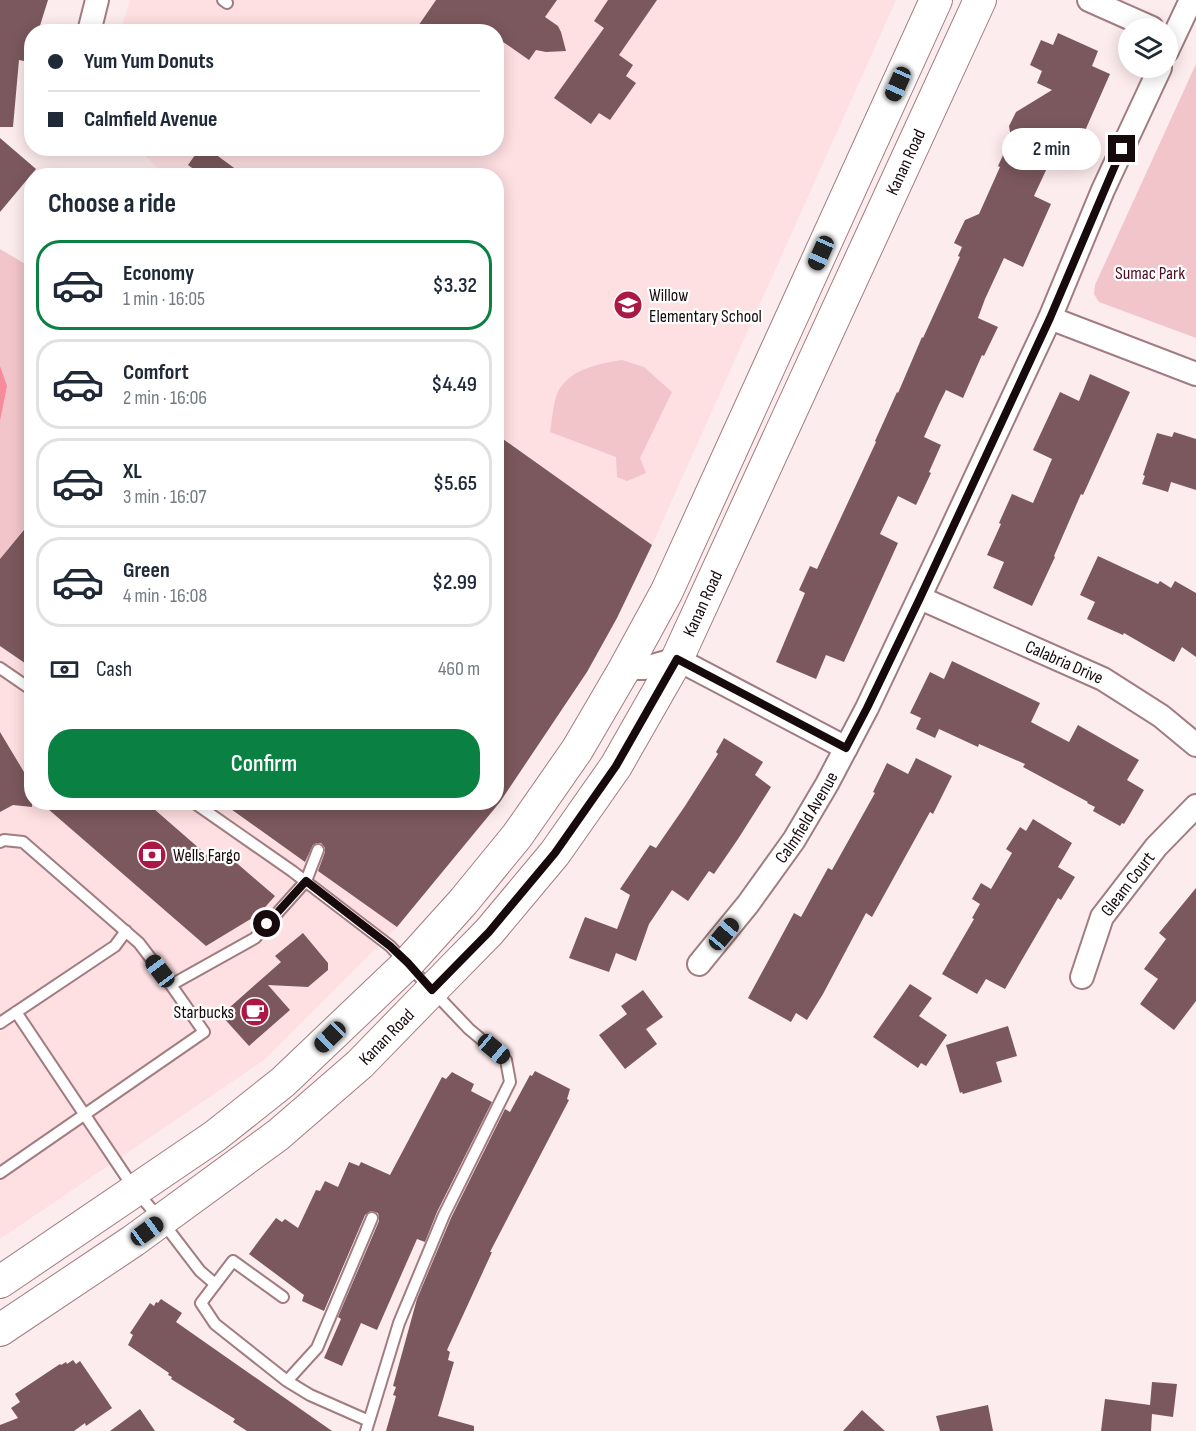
<!DOCTYPE html>
<html lang="en">
<head>
<meta charset="utf-8">
<style>
  :root { --surface:#fff; --page:#f2f2f3; --text:#1f2937; --muted:#747a83; --line:#e0e1e3; --accent:#0b8043 }
  body { margin:0; font-family:"Sofia Sans Condensed",sans-serif; background:var(--page); color:var(--text); height:100vh; display:flex; flex-direction:column; font-size:22px; white-space:nowrap }
  * { box-sizing:border-box; margin:0 }
  p { font-size:20px; color:var(--muted) }
  .icon { flex:none; width:33px; height:33px; fill:none; stroke:currentColor; stroke-width:2; stroke-linecap:round; stroke-linejoin:round }
  .map { position:relative; flex:1; overflow:hidden }
  .panel { position:absolute; left:24px; top:168px; width:480px; height:642px; display:flex; flex-direction:column; background:var(--surface); border-radius:24px; box-shadow:0 3px 15px #0003 }
  .panel>* { flex:none }
  .banner { position:absolute; left:24px; top:24px; width:480px; height:132px; border-radius:24px; box-shadow:0 3px 15px #0003; display:grid; align-content:center; height:132px; padding:0 24px; background:var(--surface) }
  .fabs { position:absolute; left:1118px; top:18px; display:grid; gap:12px }
  .fabs a { display:grid; place-items:center; width:60px; height:60px; border-radius:50%; background:var(--surface); box-shadow:0 3px 15px #0003; font-size:30px }
  .end { position:absolute; width:27px; height:27px; margin:-14px; border:8px solid #170a0c; background:#fff; box-shadow:0 0 0 3px #fff }
  .from { border-radius:50% }
  .bubble { position:absolute; height:42px; border-radius:21px; background:var(--surface); box-shadow:0 3px 15px #0003; font-size:20px; font-weight:600; line-height:42px; text-align:center }
  .car { position:absolute; width:18px; height:36px; margin:-18px -9px; border-radius:8px; box-shadow:0 0 4px 2px #0007; background:linear-gradient(#222 24%,#8ab4d8 0 40%,#222 0 76%,#8ab4d8 0 86%,#222 0) }
  .banner b { display:flex; align-items:center; gap:21px; height:57px; font-size:22px }
  .banner b+b { border-top:2px solid var(--line) }
  .banner i { width:15px; height:15px; background:var(--text) }
  ul { padding:0; list-style:none }
  li { display:flex; align-items:center; gap:18px; height:90px; margin:0 12px 9px; padding:0 12px; border:3px solid var(--line); border-radius:24px }
  li div { flex:1 }
  li b { display:block; font-size:22px }
  li em { font-style:normal; font-weight:600 }
  li.current { border-color:var(--accent) }
  li>.icon { width:54px; height:54px; stroke-width:1.5 }
  h2 { padding:0 24px; font-size:27px; line-height:72px }
  .pay { display:flex; align-items:center; gap:15px; height:66px; padding:0 24px; font-size:22px }
  .pay p { margin-inline-start:auto }
  .cta { display:flex; gap:12px; margin-top:auto; padding:12px 24px }
  .cta a { flex:1; height:69px; border-radius:24px; background:var(--accent); color:#fff; font-size:24px; font-weight:600; line-height:69px; text-align:center }
  .map>svg:first-child { display:block }
  .built { fill:#fedfe2 }
  .green { fill:#f2c5ca }
  .water { fill:#f58b9b }
  .building { fill:#7b585d }
  .lines { fill:none; stroke-linecap:round; stroke-linejoin:round }
  .lane-casing { stroke:#a17c80; stroke-width:14 }
  .street-casing { stroke:#a17c80; stroke-width:26 }
  .secondary-casing { stroke:#a17c80; stroke-width:34 }
  .lane { stroke:#fff; stroke-width:10 }
  .street { stroke:#fff; stroke-width:22 }
  .secondary { stroke:#fff; stroke-width:32 }
  .route { stroke:#170a0c; stroke-width:8 }
  .labels { text-anchor:middle; dominant-baseline:central; stroke-width:4.5; stroke-linejoin:round; paint-order:stroke }
  .street-label { font-size:18px; fill:#170a0c; stroke:#fff }
  .park-label { font-size:18px; fill:#4f0e1f; stroke:#fff }
  .poi-label { font-size:18px; fill:#170a0c; stroke:#fff; text-anchor:start }
</style>
</head>
<body>
<div class="map">
<svg width="1196" height="1431" viewBox="0 0 1196 1431">
  <rect width="100%" height="100%" fill="#fdecee"/>
  <path class="built" d="M130,0h766l-244,545 -155,-111 -1,-258 -331,-1 -27,-26 358,-1v-116h-376z
    M0,646l31,22 1,134 189,1 176,124 -133,133 -264,179z"/>
  <path class="green" d="M1196,64v274l-97,-36 -5,-8 1,-9z
    M0,249l32,19 -1,252 -31,39z
    M622,360l22,7 28,25 -32,66 6,15 -19,8 -10,-4 -1,-20 -66,-25c2,-11 3,-28 7,-38 11,-25 41,-30 65,-34z"/>
  <path class="water" d="M0,366l7,20 -7,35z"/>
  <path class="building" d="M0,0h48l-10,32h-6v6l-8,23 -5,-1 -6,67h-13z
    M436,0h121l-12,17 13,9 3,6 5,19 -20,1 -10,-2 -7,10 -33,-23v-5h-82z
    M608,0h49l-38,55 14,10 -7,11 10,7 -26,37 -11,-7 -8,11 -37,-26 50,-70 -10,-7z
    M1058,33l40,18 -6,15 18,8 -33,75h-2l-5,11 -16,-7 -20,43 17,8 -28,63 -19,-9 -19,41 -7,19 20,9 -14,29 -2,-1 -19,43 -17,-8 -7,14 -15,33 17,8 -12,27 2,1 -15,32 -18,-9 -18,38 18,9 -54,119 -18,-7 -10,24 -40,-17 29,-69 -6,-3 11,-24 7,3 59,-127 -1,-1 22,-49 1,1 24,-56 1,1 37,-81 -2,-1 4,-9 -8,-4 11,-23 14,-6 21,-47 -2,-1 13,-28 -2,-12 7,-14 36,-22 -15,-7 5,-12 -12,-6 11,-25 12,5z
    M0,138l36,31 -36,43z
    M200,148h7l38,28h-42l-15,-11z
    M1090,374l40,18 -47,103 -2,-1 -27,62 1,1 -23,49 -39,-18 11,-26 -17,-7 14,-31 -2,-1 13,-29 21,9 19,-44 -19,-9 27,-58 19,9z
    M1174,432l22,7v51l-25,-8 -3,10 -26,-8 3,-8 -2,-1 14,-42 15,4z
    M496,434l156,111 -35,73 -30,54 -87,130 -103,125 -79,-56 7,-19v-4l-4,-5h-4l-4,2 -8,17 -84,-60h275z
    M32,520v148l-32,-22v-87z
    M1098,556l60,28 2,-3 11,7 4,-7 21,12v64l-14,-10 -8,15 -50,-29 -1,2 -36,-16 8,-17 -15,-7z
    M952,661l88,42 -9,19 38,20 9,-17 61,35 -12,20 17,10 -20,34 -2,-1 -2,3 -27,-15 2,-4 -8,-4 1,-1 -65,-35 2,-3 -46,-20 -1,3 -39,-18 -4,9 -19,-9 5,-11 -11,-5 20,-41 14,7z
    M0,732l24,40 8,-4v39l-19,-2 -13,7z
    M724,738l39,24 -8,13 16,12 -33,52 -24,35 -5,-3 -21,30 -16,-11 -23,34 -13,37 -20,-8 -7,19 -40,-14 16,-41 32,12 13,-34 -10,-6 30,-44 6,3 29,-42 33,-52 -2,-2z
    M916,758l36,18 -19,38 -3,-2 -58,105 -6,-4 -43,81 -16,26 -11,-7 -5,9 -43,-24 46,-85 7,4 27,-49 4,2 43,-77 -2,-1 14,-29 21,11z
    M40,802h106l70,61 9,-10 50,43 -16,18 -53,32z
    M1033,819l39,24 -14,24 17,10 -14,23 -3,-2 -53,91 -19,-10 -9,15 -35,-20 32,-55 -2,-1 8,-14 -8,-5 9,-16 10,6 21,-36 -6,-4 14,-22 6,4z
    M1196,888v113l-22,29 -34,-26 18,-25 -14,-10 22,-30 -7,-6z
    M303,933l25,30v7l-20,17 -40,-2 22,25 -41,36 -28,-31 60,-53 -6,-6z
    M910,984l22,14 -13,18 28,19 -21,31 -5,-3 -3,5 -45,-31z
    M643,990l20,27 -17,12 11,15 -32,25 -26,-34 28,-21 -6,-8z
    M1008,1026l9,30 -21,6 6,20 -39,12 -1,-2 -2,1 -14,-48z
    M535,1071l35,18 -3,10 2,1 -79,152h2l-45,98 3,2 -2,8 6,2 -16,54 36,10v5h-88l10,-35 -3,-1 3,-8 -3,-1 24,-87 34,-81 54,-109 5,3 20,-37 2,1z
    M452,1072l22,12 -3,7 21,11 -55,110 -12,30 -8,-3 -40,91 -16,-7 -19,43 -18,-8 17,-39 -3,-2 41,-96v-4l-1,-4 -7,-2 -6,4 -41,96 -22,-10 2,-6 -55,-41 27,-36 6,4 3,-3 13,9 18,-38 4,1 5,-10 13,6 11,-25 10,4 2,-4 29,13 52,-98 4,2z
    M161,1299l21,14 -6,9 156,109h-85l-14,-9 2,-3 -64,-40 1,-2 -4,-2 1,-2 -41,-28 5,-10 -3,-2 20,-30 4,3 2,-4 2,1z
    M73,1360l3,4 4,-3 32,47 -26,18 -1,-3 -11,8h-74v-6l18,-7 -7,-10 9,-6 -5,-8 45,-30 1,1 5,-3 1,2z
    M1152,1382l25,2 -4,33 -21,-3 -1,17h-50l4,-32 45,6z
    M988,1405l5,26h-53l-4,-15z
    M140,1409l15,22h-45z
    M862,1410l23,21h-42z"/>
  <g class="lines">
    <g class="lane-casing">
      <path id="lane" d="M223,0l4,3
        M0,668l32,22
        M193,802l99,69 98,75 79,83 37,31 4,22 -66,133 -45,108 -33,108
        M0,842l4,-2 19,2 116,101 32,42 84,-47 51,-57 12,-31
        M16,1012l119,178 26,30 39,51 15,13
        M0,1023l115,-77 11,-15
        M0,1173l204,-141 -33,-47
        M283,1297l-50,-36 -32,42 14,21 72,57 23,14 59,26
        M287,1381l30,-33 55,-130"/>
    </g>
    <g class="street-casing">
      <g id="street">
        <path d="M1089,0l63,28"/>
        <path d="M89,32l8,-32"/>
        <path d="M1167,51l24,-51"/>
        <path d="M1050,318l146,56"/>
        <path id="s1" d="M920,598l183,81 58,37 35,29"/>
        <path d="M625,668h20l32,-9 169,89"/>
        <path id="s2" d="M699,964l49,-60 46,-64 33,-56 40,-76 78,-165 105,-225 53,-128 57,-122"/>
        <path id="s3" d="M1082,977l20,-60 54,-70 40,-41"/>
      </g>
    </g>
    <g class="secondary-casing">
      <g id="secondary">
        <path d="M0,1282l215,-146 68,-54 125,-119 55,-61 54,-66 60,-86 48,-82 42,-77 269,-591"/>
        <path id="s4" d="M0,1330l133,-89 145,-106 82,-71 72,-74 57,-58 66,-79 61,-87 61,-107 303,-659"/>
      </g>
    </g>
    <use href="#lane" class="lane"/>
    <use href="#street" class="street"/>
    <use href="#secondary" class="secondary"/>
  </g>
  <g class="lines">
    <path class="route" d="M267,924l39,-43 84,65 18,17 24,27 57,-58 66,-79 61,-87 61,-107 169,89 21,-40 53,-110 130,-280 72,-169"/>
  </g>
  <defs>
    <g id="school-disc" transform="scale(1.5)"><circle r="9.5" fill="#ac1846" stroke="#fff"/><path d="M0-5L7-2L0 1L-7-2ZM-4 1L0 2.5L4 1V4Q0 6-4 4Z" fill="#fff"/></g>
    <g id="bank-disc" transform="scale(1.5)"><circle r="9.5" fill="#ac1846" stroke="#fff"/><path d="M-6-4H6V4H-6ZM0-2.3a2.3 2.3 0 1 0 0 4.6a2.3 2.3 0 1 0 0-4.6Z" fill="#fff"/></g>
    <g id="cafe-disc" transform="scale(1.5)"><circle r="9.5" fill="#ac1846" stroke="#fff"/><path d="M-5.5-4.5H6V0H3Q3 3.5 0 3.5H-2.5Q-5.5 3.5-5.5 0ZM3-3.2v2h1.7v-2ZM-6 4.5H4V6H-6Z" fill="#fff"/></g>
  </defs>
  <g fill-rule="evenodd">
    <use href="#school-disc" x="628" y="305"/>
    <use href="#bank-disc" x="152" y="855"/>
    <use href="#cafe-disc" x="255" y="1012"/>
  </g>
  <g class="labels">
    <g class="street-label">
      <text stroke="none"><textPath href="#s4" startOffset="1512">Kanan Road</textPath></text>
      <text stroke="none"><textPath href="#s4" startOffset="1026">Kanan Road</textPath></text>
      <text stroke="none"><textPath href="#s1" startOffset="158">Calabria Drive</textPath></text>
      <text stroke="none"><textPath href="#s2" startOffset="182">Calmfield Avenue</textPath></text>
      <text stroke="none"><textPath href="#s3" startOffset="105">Gleam Court</textPath></text>
      <text stroke="none"><textPath href="#s4" startOffset="486">Kanan Road</textPath></text>
    </g>
    <g class="park-label">
      <text x="1150" y="273">Sumac Park</text>
    </g>
    <g class="poi-label">
      <text x="649" y="295">Willow<tspan x="649" dy="21">Elementary School</tspan></text>
      <text x="173" y="855">Wells Fargo</text>
      <text x="234" y="1012" text-anchor="end">Starbucks</text>
    </g>
  </g>
</svg>
<div class="fabs">
<a><svg class="icon" aria-label="layers" viewBox="0 0 24 24"><path d="M12 4l9 5-9 5-9-5zM3 14l9 5 9-5"/></svg></a>
</div>
<i class="end from" style="left:267px;top:924px"></i>
<i class="end" style="left:1122px;top:149px"></i>
<div class="bubble" style="left:1002px;top:128px;width:99px">2 min</div>
<i class="car" style="left:898px;top:84px;rotate:204deg"></i>
<i class="car" style="left:821px;top:253px;rotate:204deg"></i>
<i class="car" style="left:724px;top:934px;rotate:40deg"></i>
<i class="car" style="left:160px;top:971px;rotate:323deg"></i>
<i class="car" style="left:330px;top:1037px;rotate:226deg"></i>
<i class="car" style="left:494px;top:1049px;rotate:130deg"></i>
<i class="car" style="left:147px;top:1231px;rotate:54deg"></i>
<div class="banner">
<b><i class="from"></i>Yum Yum Donuts</b>
<b><i></i>Calmfield Avenue</b>
</div>
<section class="panel">
<h2>Choose a ride</h2>
<ul>
<li class="current"><svg class="icon" aria-label="car" viewBox="0 0 24 24"><path d="M5 17H2v-5l4-1 3-4h7l3 4 3 1v5h-3M9 17h6M6 11h13"/><circle cx="7" cy="17" r="2"/><circle cx="17" cy="17" r="2"/></svg><div><b>Economy</b><p>1 min · 16:05</p></div><em>$3.32</em></li>
<li><svg class="icon" aria-label="car" viewBox="0 0 24 24"><path d="M5 17H2v-5l4-1 3-4h7l3 4 3 1v5h-3M9 17h6M6 11h13"/><circle cx="7" cy="17" r="2"/><circle cx="17" cy="17" r="2"/></svg><div><b>Comfort</b><p>2 min · 16:06</p></div><em>$4.49</em></li>
<li><svg class="icon" aria-label="car" viewBox="0 0 24 24"><path d="M5 17H2v-5l4-1 3-4h7l3 4 3 1v5h-3M9 17h6M6 11h13"/><circle cx="7" cy="17" r="2"/><circle cx="17" cy="17" r="2"/></svg><div><b>XL</b><p>3 min · 16:07</p></div><em>$5.65</em></li>
<li><svg class="icon" aria-label="car" viewBox="0 0 24 24"><path d="M5 17H2v-5l4-1 3-4h7l3 4 3 1v5h-3M9 17h6M6 11h13"/><circle cx="7" cy="17" r="2"/><circle cx="17" cy="17" r="2"/></svg><div><b>Green</b><p>4 min · 16:08</p></div><em>$2.99</em></li>
</ul>
<div class="pay"><svg class="icon" aria-label="cash" viewBox="0 0 24 24"><path d="M3 7h18v10H3z"/><circle cx="12" cy="12" r="2"/></svg>Cash<p>460 m</p></div>
<div class="cta"><a>Confirm</a></div>
</section>
</div>
</body>
</html>
